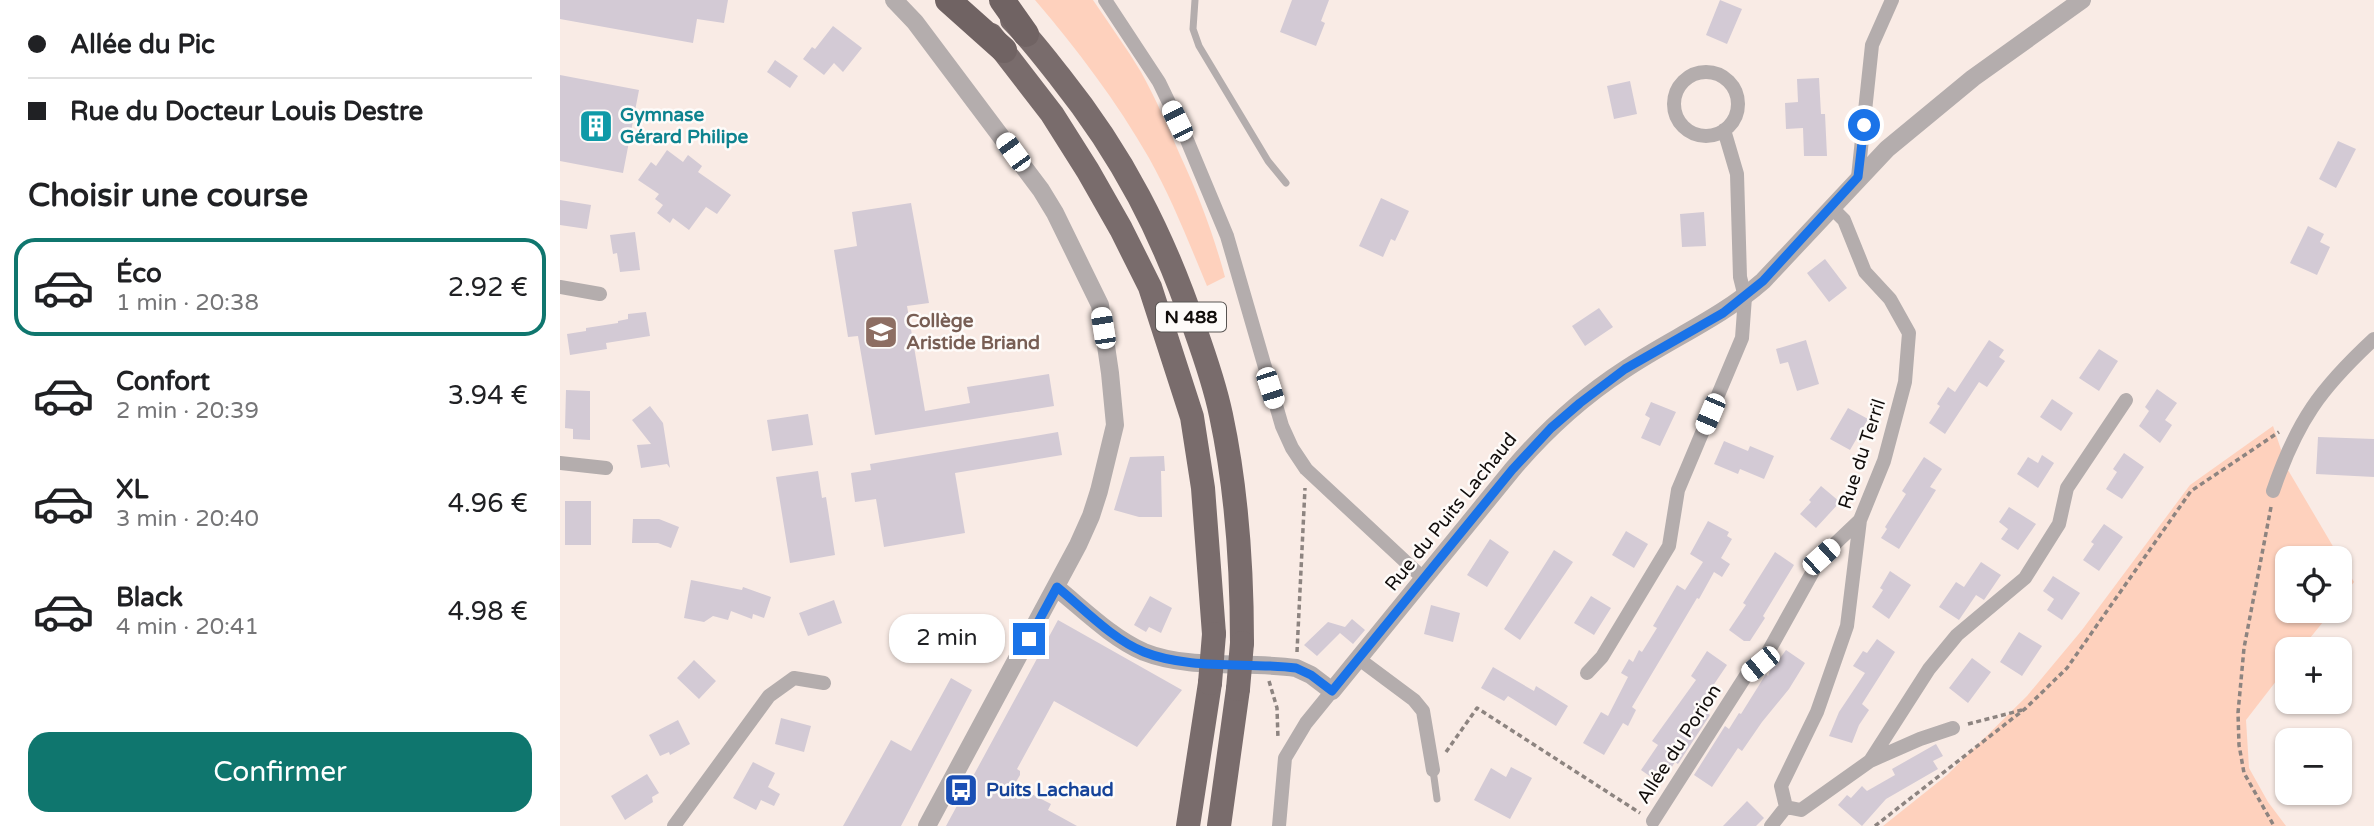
<!DOCTYPE html>
<html lang="fr">
<head>
<meta charset="utf-8">
<style>
  :root { --surface:#fff; --page:#f6f6f6; --text:#202124; --muted:#757577; --line:#e0e0e0; --accent:#0f766e }
  body { margin:0; font-family:"Varela Round",sans-serif; background:var(--page); color:var(--text); height:100vh; display:flex; flex-direction:column; font-size:26px; white-space:nowrap }
  * { box-sizing:border-box; margin:0 }
  p { font-size:23px; color:var(--muted) }
  .icon { flex:none; width:38px; height:38px; fill:none; stroke:currentColor; stroke-width:2; stroke-linecap:round; stroke-linejoin:round }
  .map { position:relative; flex:1; overflow:hidden }
  .side { display:flex; flex-direction:column; background:var(--surface); width:560px }
  .side>* { flex:none }
  .hud { display:grid; align-content:center; height:154px; padding:0 28px; background:var(--surface) }
  .tools { position:absolute; left:1715px; top:546px; display:grid; gap:14px }
  .tools a { display:grid; place-items:center; width:77px; height:77px; border-radius:14px; background:var(--surface); box-shadow:0 2px 5px #0004; font-size:35px }
  .end { position:absolute; width:32px; height:32px; margin:-16px; border:9px solid #1a73e8; background:#fff; box-shadow:0 0 0 4px #fff }
  .from { border-radius:50% }
  .bubble { position:absolute; height:49px; border-radius:21px; background:var(--surface); box-shadow:0 2px 5px #0004; font-size:23px; font-weight:600; line-height:49px; text-align:center }
  .car { position:absolute; width:21px; height:42px; margin:-21px -10px; border-radius:9px; box-shadow:0 0 5px 2px #0007; background:linear-gradient(#fff 24%,#345 0 40%,#fff 0 76%,#345 0 86%,#fff 0) }
  .hud b { display:flex; align-items:center; gap:24px; height:66px; font-size:26px }
  .hud b+b { border-top:2px solid var(--line) }
  .hud i { width:18px; height:18px; background:var(--text) }
  ul { padding:0; list-style:none }
  li { display:flex; align-items:center; gap:21px; height:98px; margin:0 14px 10px; padding:0 14px; border:4px solid transparent; border-radius:21px }
  li div { flex:1 }
  li b { display:block; font-size:26px }
  li em { font-style:normal; font-weight:600 }
  li.current { border-color:var(--accent) }
  li>.icon { width:63px; height:63px; stroke-width:1.5 }
  h2 { padding:0 28px; font-size:32px; line-height:84px }
  .button { display:flex; gap:14px; margin-top:auto; padding:14px 28px }
  .button a { flex:1; height:80px; border-radius:21px; background:var(--accent); color:#fff; font-size:28px; font-weight:600; line-height:80px; text-align:center }
  main { display:flex; flex:1; min-height:0 }
  .map>svg:first-child { display:block }
  .green { fill:#fed1bd }
  .building { fill:#d3cad5 }
  .lines { fill:none; stroke-linecap:round; stroke-linejoin:round }
  .path { stroke:#8d8480; stroke-width:3.5; stroke-dasharray:5 3.5; stroke-linecap:butt }
  .service { stroke:#b4adad; stroke-width:7 }
  .minor { stroke:#b4adad; stroke-width:14 }
  .tertiary { stroke:#b4adad; stroke-width:18 }
  .trunk { stroke:#796c6c; stroke-width:24 }
  .motorway { stroke:#706363; stroke-width:26 }
  .trunk-bridge { stroke:#796c6c; stroke-width:24 }
  .route { stroke:#1a73e8; stroke-width:9 }
  .labels { text-anchor:middle; dominant-baseline:central; stroke-width:5; stroke-linejoin:round; paint-order:stroke }
  .shield { fill:#fefbf9; stroke:#585452; stroke-width:2 }
  .shield-label { font-size:18px; font-weight:bold; fill:#110d0b }
  .culture-label { font-size:19px; font-weight:bold; fill:#0d838f; stroke:#fefbf9; text-anchor:start }
  .education-label { font-size:19px; font-weight:bold; fill:#785e54; stroke:#fefbf9; text-anchor:start }
  .street-label { font-size:19px; fill:#110d0b; stroke:#fefbf9 }
  .transit-label { font-size:19px; font-weight:bold; fill:#164399; stroke:#fefbf9; text-anchor:start }
</style>
</head>
<body>
<main>
<section class="side">
<div class="hud">
<b><i class="from"></i>Allée du Pic</b>
<b><i></i>Rue du Docteur Louis Destre</b>
</div>
<h2>Choisir une course</h2>
<ul>
<li class="current"><svg class="icon" aria-label="car" viewBox="0 0 24 24"><path d="M5 17H2v-5l4-1 3-4h7l3 4 3 1v5h-3M9 17h6M6 11h13"/><circle cx="7" cy="17" r="2"/><circle cx="17" cy="17" r="2"/></svg><div><b>Éco</b><p>1 min · 20:38</p></div><em>2.92 €</em></li>
<li><svg class="icon" aria-label="car" viewBox="0 0 24 24"><path d="M5 17H2v-5l4-1 3-4h7l3 4 3 1v5h-3M9 17h6M6 11h13"/><circle cx="7" cy="17" r="2"/><circle cx="17" cy="17" r="2"/></svg><div><b>Confort</b><p>2 min · 20:39</p></div><em>3.94 €</em></li>
<li><svg class="icon" aria-label="car" viewBox="0 0 24 24"><path d="M5 17H2v-5l4-1 3-4h7l3 4 3 1v5h-3M9 17h6M6 11h13"/><circle cx="7" cy="17" r="2"/><circle cx="17" cy="17" r="2"/></svg><div><b>XL</b><p>3 min · 20:40</p></div><em>4.96 €</em></li>
<li><svg class="icon" aria-label="car" viewBox="0 0 24 24"><path d="M5 17H2v-5l4-1 3-4h7l3 4 3 1v5h-3M9 17h6M6 11h13"/><circle cx="7" cy="17" r="2"/><circle cx="17" cy="17" r="2"/></svg><div><b>Black</b><p>4 min · 20:41</p></div><em>4.98 €</em></li>
</ul>
<div class="button"><a>Confirmer</a></div>
</section>
<div class="map">
<svg width="1814" height="826" viewBox="0 0 1814 826">
  <rect width="100%" height="100%" fill="#f9ebe5"/>
  <path class="green" d="M475,0h58c16,24 33,47 48,72 15,27 27,55 39,83 19,41 33,78 45,122l-18,9c-18,-43 -35,-87 -58,-128 -32,-56 -72,-109 -114,-158z
    M1713,426l15,44 66,112 -14,18v-42h-53v53h45l-31,38h-14v18l-41,53 3,48 19,34 18,24h-403l64,-51 80,-79 55,-66 108,-145z"/>
  <path class="building" d="M0,0h168l-4,23 -27,-4 -4,24 -133,-24z
    M732,0h37l-8,21 4,2 -9,23 -36,-14z
    M1160,0l22,9 -15,35 -21,-9z
    M273,26l29,22 -19,24 -9,-9 -10,12 -21,-16 9,-12 3,2z
    M215,60l23,16 -8,12 -23,-16z
    M0,75l79,15 -16,83 -63,-12z
    M1259,78l2,36h4l2,42h-23l-1,-28 -17,1 -1,-26 13,-1 -1,-23z
    M1070,81l7,33 -23,5 -7,-33z
    M1778,141l18,8 -20,39 -17,-9z
    M107,150l16,12 5,-7 14,11 -4,6 33,23 -14,19 -11,-7 -17,23 -16,-12 -3,5 -13,-10 6,-8 -8,-6 4,-5 -21,-14 13,-18 5,4z
    M821,198l28,13 -14,30 -4,-2 -8,18 -24,-11z
    M0,200l31,5 -4,24 -27,-4z
    M351,203l18,100 -22,3 18,105 45,-8 -3,-16 82,-13 5,32 -179,29 -17,-99 -10,1 -14,-87 23,-4 -5,-34z
    M1144,212l2,34 -24,1 -2,-33z
    M1748,226l16,8 -4,8 10,5 -13,28 -27,-12z
    M75,232l5,38 -20,2 -3,-19 -4,1 -3,-19z
    M1265,259l22,29 -18,14 -22,-29z
    M1039,308l14,19 -28,19 -13,-20z
    M86,312l4,24 -44,7 1,6 -37,6 -3,-21 19,-3v-3l32,-5v-2l10,-2v-5z
    M1246,340l13,44 -22,7 -9,-29 -8,2 -4,-15z
    M1429,340l15,10 -5,7 6,4 -18,26 -8,-5 -34,52 -16,-11 11,-17 -3,-2 11,-17 7,5z
    M1539,349l19,12 -19,30 -20,-13z
    M1597,389l20,14 -12,17 7,5 -12,18 -21,-17 10,-15 -4,-4z
    M6,390l24,1v49l-17,-1v-10l-8,-1z
    M1492,399l21,14 -12,18 -21,-14z
    M1091,402l25,10 -16,34 -19,-8 9,-20 -5,-3z
    M90,406l13,17 7,45 -3,-4 -26,4 -4,-23 14,-1 -19,-24z
    M1288,408l20,11 -18,31 -20,-11z
    M248,414l5,31 -41,6 -5,-31z
    M498,432l4,23 -107,18 10,60 -81,14 -8,-48 -21,3 -4,-29 20,-3 -1,-6z
    M1758,437l56,2v38l-58,-3z
    M1164,441l24,10 2,-5 24,10 -10,23 -24,-10 -2,5 -24,-10z
    M1564,453l20,14 -22,32 -16,-10 11,-17 -4,-3z
    M1482,455l12,8 -16,25 -21,-14 11,-17 10,6z
    M604,456l1,15h-4l1,46h-23l-25,-7 16,-53z
    M1364,457l18,12 -12,18 6,3 -37,59 -18,-11 6,-9 -2,-2 21,-33 -4,-3z
    M258,471l4,27 4,-1 9,58 -45,8 -14,-86z
    M1261,486l19,16 -24,26 -16,-14 11,-12 -2,-2z
    M5,501h26v44h-26z
    M1449,507l27,17 -18,26 -17,-11 7,-10 -9,-7z
    M73,519h26l20,8 -8,21 -13,-5h-26z
    M1148,521l21,11 -2,4 5,3 -11,19 9,6 -8,13 -8,-5 -15,27 -2,-1 -65,109 4,3 -8,16 -5,-3 -19,32 -21,-12 18,-31 7,4 20,-39 -7,-4 8,-14 4,3 6,-12 3,2 15,-24 -4,-2 24,-41 8,5 18,-28 -13,-8z
    M1544,524l19,13 -24,34 -16,-11 11,-16 -3,-2z
    M1066,531l22,13 -14,24 -22,-13z
    M930,539l19,13 -22,35 -20,-12z
    M994,550l19,12 -53,78 -16,-11z
    M1215,552l19,13 -31,51 2,2 -15,23h-6l-15,-11 17,-25 -3,-2z
    M1421,562l20,13 -17,25 -8,-5 -17,25 -20,-13 17,-25 8,5z
    M1330,571l21,14 -22,34 -17,-12 11,-17 -3,-2z
    M1493,576l27,17 -18,27 -15,-10 7,-11 -11,-8z
    M131,580l51,10 1,-3 28,10 -7,21 -11,-4 -1,5 -21,-8 -3,9 -15,-4 -9,6 -20,-4z
    M590,596l22,12 -11,25 -12,-6 -3,5 -12,-7z
    M1031,596l20,12 -17,27 -20,-12z
    M274,600l8,23 -34,13 -9,-23z
    M871,605l29,8 -7,29 -29,-8z
    M792,619l13,11 -12,14 -13,-11 -23,23 -13,-11 24,-23 17,5z
    M498,620l124,70 -45,57 -83,-46 -37,68 3,2v4l-6,10 37,19 -3,6 29,16h-131z
    M1459,632l23,14 -20,30 -22,-14z
    M1317,639l18,13 -33,52 7,6 -10,15 -7,18 -23,-7 10,-24 26,-39 -12,-7 10,-15 4,2z
    M1226,650l19,13 -16,26 -27,33 -20,29 -4,-3 -26,39 -18,-12 31,-49 4,3 10,-16 2,1 25,-40 2,2 5,-13 2,2z
    M1147,651l20,14 -25,37 6,4 -4,5 6,4 -32,49 -3,-2 -14,22 -20,-14 17,-25 -6,-4 44,-61 -5,-4z
    M1412,658l19,14 -23,31 -19,-15z
    M134,660l22,21 -17,18 -22,-21z
    M933,667l41,24 2,-5 32,20 -12,20 -48,-30 -4,5 -23,-13z
    M391,678l21,12 -71,136h-58l48,-86 20,11z
    M221,718l30,8 -7,26 -29,-8z
    M118,720l12,24 -20,11 -1,-3 -9,4 -11,-21z
    M1376,744l7,12 -10,5 5,8 -52,30 -24,27 -24,-21 9,-10 4,3 11,-12 5,5 28,-16 -3,-6z
    M193,762l22,11 -7,14 12,7 -6,12 -13,-6 -5,10 -23,-12z
    M951,767l21,11 -22,41 -36,-19 17,-32 15,9z
    M87,774l12,19 -7,4 1,5 -28,18 -14,-24z
    M1187,801l17,17 -8,8h-33z"/>
  <g class="lines">
    <path class="path" d="M1711,507l-27,141 -6,65 1,32 5,28 30,53
      M737,652l8,-164
      M709,681l8,27 1,31
      M1408,724l54,-14
      M886,752l31,-44 163,105
      M1315,826l151,-118 41,-40 124,-177 88,-59"/>
    <path class="service" d="M635,0l-2,29 6,17 69,115 18,22
      M873,770l4,29"/>
    <path class="minor" d="M545,0l54,82 28,58 40,96 55,190 10,22 14,21 117,109
      M1114 104a32 32 0 1 1 64 0a32 32 0 1 1-64 0Z
      M1298,177l14,-132 20,-45
      M0,287l40,7
      M0,463l46,5
      M1713,491c24,-70 47,-102 101,-152
      M799,659l55,41 9,11 10,59
      M1027,673l15,-16 67,-111 9,-56 64,-152 3,-41 -5,-20 -3,-103 -13,-44
      M1310,761l59,-92 28,-34 68,-57 34,-54 8,-36 59,-88
      M1226,807l-5,-21 36,-74 30,-86 13,-106 24,-59 21,-79 4,-49 -19,-34 -25,-27 -21,-52 -13,-13
      M1226,807l15,3 69,-49 50,-22 33,-11
      M1093,821l94,-147 13,-10 7,-10 54,-97 39,-37
      M114,826l95,-130 25,-18 30,5
      M719,826l6,-68 21,-35 26,-32
      M1211,826l15,-19"/>
    <path class="tertiary" d="M334,0l21,22 126,168 14,23 45,92 10,68 5,52 -16,66 -8,25 -13,29 -151,281
      M497,588c27,22 55,50 87,64 45,18 104,9 152,16l15,7 21,16 180,-221c33,-39 69,-72 112,-100 46,-31 97,-52 139,-89l124,-132 86,-71 109,-78"/>
    <path class="trunk" d="M452,20c18,18 33,38 48,57 63,79 103,157 135,252 10,28 20,57 26,86 16,75 21,151 21,228
      M431,35l61,79 36,57 33,58 29,58 42,130 11,71 11,146
      M628,826l22,-143
      M659,826l19,-137"/>
    <path class="motorway" d="M388,0l56,50
      M442,0l24,34"/>
    <path class="trunk-bridge" d="M650,683l4,-49
      M678,689l4,-46"/>
  </g>
  <g class="lines">
    <path class="route" d="M469,639l28,-52c27,22 55,52 87,65 45,18 104,10 152,16l15,7 21,16 180,-221 39,-42 29,-25 45,-34 98,-56 40,-32 95,-104 6,-52"/>
  </g>
  <defs>
    <g id="building-square" transform="scale(1.75)"><rect x="-9" y="-9" width="18" height="18" rx="4" fill="#0f9aa8" stroke="#fefbf9"/><path d="M-4-6H4V6H1V3H-1V6H-4ZM-2.5-4.3h1.7v1.8h-1.7ZM.8-4.3h1.7v1.8H.8ZM-2.5-1h1.7V.8h-1.7ZM.8-1h1.7V.8H.8Z" fill="#fff"/></g>
    <g id="school-square" transform="scale(1.75)"><rect x="-9" y="-9" width="18" height="18" rx="4" fill="#8d6e63" stroke="#fefbf9"/><path d="M0-5L7-2L0 1L-7-2ZM-4 1L0 2.5L4 1V4Q0 6-4 4Z" fill="#fff"/></g>
    <g id="bus-square" transform="scale(1.75)"><rect x="-9" y="-9" width="18" height="18" rx="4" fill="#1a4fb4" stroke="#fefbf9"/><path d="M-5-6H5V4H4V6H2V4H-2V6H-4V4H-5ZM-3.5-4V0h7V-4ZM-3.5 1.2v1.5H-2V1.2ZM2 1.2v1.5H3.5V1.2Z" fill="#fff"/></g>
  </defs>
  <g fill-rule="evenodd">
    <use href="#building-square" x="36" y="126"/>
    <use href="#school-square" x="321" y="332"/>
    <use href="#bus-square" x="401" y="790"/>
  </g>
  <g class="labels">
    <rect class="shield" x="596" y="302.5" width="70" height="29" rx="5"/>
    <g class="shield-label">
      <text x="631" y="317">N 488</text>
    </g>
    <g class="culture-label">
      <text x="60" y="115">Gymnase<tspan x="60" dy="22">Gérard Philipe</tspan></text>
    </g>
    <g class="education-label">
      <text x="346" y="321">Collège<tspan x="346" dy="22">Aristide Briand</tspan></text>
    </g>
    <g class="street-label">
      <text transform="translate(1302 454) rotate(-72)">Rue du Terril</text>
      <text transform="translate(891 512) rotate(-51)">Rue du Puits Lachaud</text>
      <text transform="translate(1119 744) rotate(-57)">Allée du Porion</text>
    </g>
    <g class="transit-label">
      <text x="426" y="790">Puits Lachaud</text>
    </g>
  </g>
</svg>
<div class="tools">
<a><svg class="icon" aria-label="locate" viewBox="0 0 24 24"><circle cx="12" cy="12" r="6"/><path d="M12 2v4M12 18v4M2 12h4M18 12h4"/></svg></a>
<a>+</a>
<a>−</a>
</div>
<i class="end from" style="left:1304px;top:125px"></i>
<i class="end" style="left:469px;top:639px"></i>
<div class="bubble" style="left:329px;top:614px;width:116px">2 min</div>
<i class="car" style="left:617px;top:121px;rotate:334deg"></i>
<i class="car" style="left:453px;top:152px;rotate:324deg"></i>
<i class="car" style="left:543px;top:328px;rotate:351deg"></i>
<i class="car" style="left:710px;top:388px;rotate:162deg"></i>
<i class="car" style="left:1150px;top:414px;rotate:203deg"></i>
<i class="car" style="left:1261px;top:557px;rotate:48deg"></i>
<i class="car" style="left:1200px;top:664px;rotate:231deg"></i>
</div>
</main>
</body>
</html>
